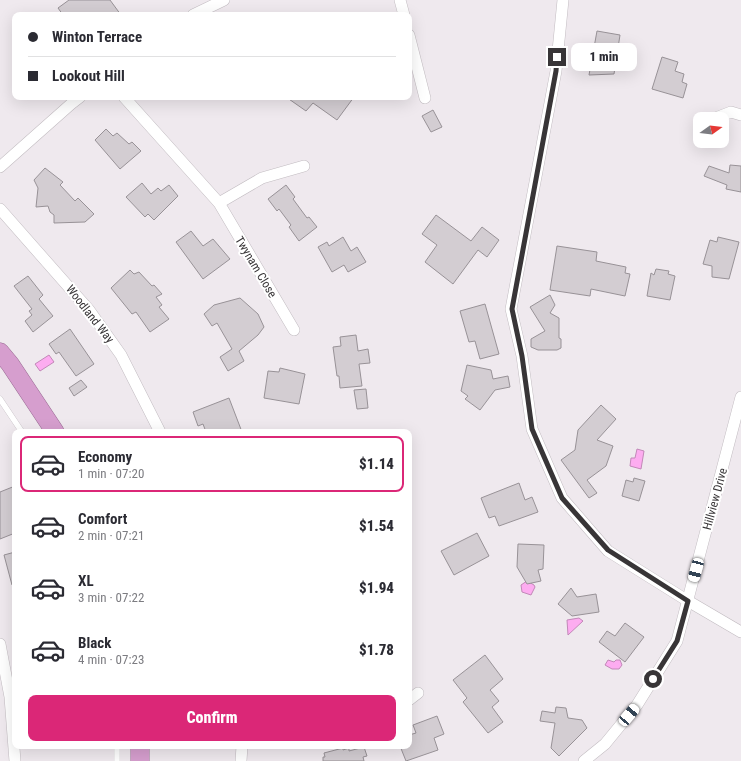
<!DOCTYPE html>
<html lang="en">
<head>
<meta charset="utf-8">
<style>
  :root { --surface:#fff; --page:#f2f2f3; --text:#2b2b33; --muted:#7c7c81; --line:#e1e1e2; --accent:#db2777 }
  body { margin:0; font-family:"Roboto Condensed",sans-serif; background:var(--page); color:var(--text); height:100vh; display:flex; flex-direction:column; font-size:15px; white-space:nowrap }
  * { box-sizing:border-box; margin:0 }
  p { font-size:13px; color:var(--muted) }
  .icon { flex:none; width:22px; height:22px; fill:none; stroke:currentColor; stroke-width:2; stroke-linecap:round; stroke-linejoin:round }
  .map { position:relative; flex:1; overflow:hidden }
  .side { position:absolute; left:12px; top:429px; width:400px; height:320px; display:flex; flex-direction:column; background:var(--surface); border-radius:8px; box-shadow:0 4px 16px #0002 }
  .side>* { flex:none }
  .top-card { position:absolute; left:12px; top:12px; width:400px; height:88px; border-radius:8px; box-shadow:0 4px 16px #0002; display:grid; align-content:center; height:88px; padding:0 16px; background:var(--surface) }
  .needle { width:26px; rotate:75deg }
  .fabs { position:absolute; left:693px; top:112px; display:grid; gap:8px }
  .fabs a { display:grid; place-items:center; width:36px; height:36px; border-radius:8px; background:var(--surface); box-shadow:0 4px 16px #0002; font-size:20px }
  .end { position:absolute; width:18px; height:18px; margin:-9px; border:5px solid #383537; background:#fff; box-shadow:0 0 0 2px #fff }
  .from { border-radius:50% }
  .bubble { position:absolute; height:28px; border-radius:8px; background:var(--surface); box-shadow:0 4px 16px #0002; font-size:13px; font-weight:800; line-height:28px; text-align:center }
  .car { position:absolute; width:12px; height:24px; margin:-12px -6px; border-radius:5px; box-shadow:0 0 3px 1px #0007; background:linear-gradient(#fff 24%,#345 0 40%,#fff 0 76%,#345 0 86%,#fff 0) }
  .top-card b { display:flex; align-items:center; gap:14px; height:38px; font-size:15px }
  .top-card b+b { border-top:1px solid var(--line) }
  .top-card i { width:10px; height:10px; background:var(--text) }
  ul { padding:7px 0 0; list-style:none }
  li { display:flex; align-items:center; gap:12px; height:56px; margin:0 8px 6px; padding:0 8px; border:2px solid transparent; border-radius:8px }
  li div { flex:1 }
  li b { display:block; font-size:15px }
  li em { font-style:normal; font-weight:800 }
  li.active { border-color:var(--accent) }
  li>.icon { width:36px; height:36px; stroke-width:1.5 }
  .cta { display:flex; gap:8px; margin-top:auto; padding:8px 16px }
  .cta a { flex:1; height:46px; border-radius:8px; background:var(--accent); color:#fff; font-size:16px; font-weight:800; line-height:46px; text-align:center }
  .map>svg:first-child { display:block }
  .water { fill:#fdacf0; stroke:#c288b8 }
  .building { fill:#d3cdd2; stroke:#989297 }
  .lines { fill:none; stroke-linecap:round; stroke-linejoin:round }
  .service-casing { stroke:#c2bcc1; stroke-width:6 }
  .minor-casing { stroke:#c2bcc1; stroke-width:12 }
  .trunk-casing { stroke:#986a91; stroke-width:19 }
  .service { stroke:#fff; stroke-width:5.5 }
  .minor { stroke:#fff; stroke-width:11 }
  .trunk { stroke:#d69ece; stroke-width:18 }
  .route { stroke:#383537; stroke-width:5 }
  .labels { text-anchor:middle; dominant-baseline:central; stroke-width:4; stroke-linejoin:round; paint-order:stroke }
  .street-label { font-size:12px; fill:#383537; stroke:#fff }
</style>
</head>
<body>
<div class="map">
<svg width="741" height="761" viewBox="0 0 741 761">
  <rect width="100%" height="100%" fill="#efe9ee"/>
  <path class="water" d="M49,355l5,7 -14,9 -5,-7z
    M637,449l7,2 -3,18 -11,-3 1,-8h4z
    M527,581l7,4 1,2 -4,8 -9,-3 -1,-7z
    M579,618l4,3 -15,14 -1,-15z
    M608,660l6,2 2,-2h4l2,5 -3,4h-7l-7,-4z"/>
  <path class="building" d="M69,0h41l11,15h-58l-5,-7z
    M597,31l23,4 -6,39 -25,1z
    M662,57l16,5 -3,9 9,3 -2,8 5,2 -4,14 -31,-9z
    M286,97h68l-17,23 -24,-17 -7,8z
    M433,110l9,17 -11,5 -9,-16z
    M106,129l7,7 4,-3 12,11 3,-2 9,9 -21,18 -25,-29z
    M730,165l11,1v26l-15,-3 1,-4 -23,-9 5,-10 20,7z
    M45,168l18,14 -3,3 15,16 3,-3 16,16 -9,8 -31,1v-8l-4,-3 -2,-6 -12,1 2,-19 -4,-8z
    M142,183l9,11 7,-6 3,3 8,-6 9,11 -24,24 -6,-6 -3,3 -19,-20z
    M286,185l9,12 -2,2 14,19 2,-1 8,10 -18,14 -10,-14 2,-2 -12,-16 -2,2 -9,-12z
    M436,215l35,26 11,-14 17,13 -12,17 -9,-7 -25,34 -28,-22 12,-17 -15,-11z
    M191,231l12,15 10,-7 17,20 -27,20 -27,-37z
    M343,237l8,14 6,-4 9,15 -18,10 -4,-7 -12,7 -14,-25 9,-5 2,4z
    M718,237l21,5 -10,37 -17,-2v-11l-9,-2 7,-24 7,2z
    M557,246l40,6 -1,9 30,6 -1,6 5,1 -5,22 -34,-7 -1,7 -40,-6z
    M656,269l13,2 -1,3 7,2 -5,24 -23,-4 4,-23 3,2z
    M130,270l4,4 5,-2 13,14 2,-1 8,9 -6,3 6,8 -3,2 10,12 -19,13 -14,-20 -4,2 -21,-26z
    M28,276l15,19 -4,4 14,17 -20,16 -8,-11 7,-6 -3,-4 3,-2 -18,-23z
    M550,295l5,10 -5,8 9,5v20l2,1v9l-4,2h-19l-7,-3v-8l14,-8 -15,-24z
    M240,298l18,16 6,13 -6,8 -19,16 5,10 -16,10 -8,-14 12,-8 -15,-26 -5,3 -8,-12 10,-9z
    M485,304l14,50 -19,5 -5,-18 -6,1 -9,-31z
    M70,329l24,35 -18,12 -17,-24 -3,2 -7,-10z
    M356,335l2,16 10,-2 2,14 -11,1 3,22 -22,2 -1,-12h-2l-4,-29 8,-1 -1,-9z
    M467,365l24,5 2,9 15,-3 2,11 -15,3 -15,20 -15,-11 3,-3 -7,-5z
    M280,368l25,6 -6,30 -35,-6 4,-27 11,1z
    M81,380l6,7 -13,9 -5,-8z
    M366,389l2,19 -11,1 -3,-19z
    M229,398l13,34h-36l-3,-8 -5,2 -5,-14z
    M601,405l15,14 -19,21 16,6 -7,20 -19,14 10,13 -8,5 -28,-38 14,-10 3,-20z
    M634,478l11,3 -6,20 -17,-5 4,-16 7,2z
    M519,483l6,17 7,-3 6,15 -39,14 -4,-10 -6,2 -8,-20z
    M15,486v47l-15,6v-47z
    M477,533l12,23 -35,19 -13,-24z
    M518,544l26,1 -1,24 -5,1 3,11 -14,3 -10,-17z
    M15,552v32l-3,1 -8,-30z
    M571,588l6,9 19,-3 3,18 -27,4 -14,-12z
    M625,623l19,14 -19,25 -26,-20 8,-11 8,5z
    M485,655l18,24 -13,11 9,11 -7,6 11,15 -15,11 -25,-31 4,-4 -14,-18z
    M556,707l10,1 2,10 14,2 5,8 -28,28 -8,-8 4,-25 -15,-2 2,-10 13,2z
    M437,716l7,18 -10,4 4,12 -32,11 -6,-15h9v-11l7,-2 -3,-8z
    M364,747l3,9 -4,1 1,4h-41v-4h2l-1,-4 19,-5v2l6,-2v3z"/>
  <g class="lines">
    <g class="service-casing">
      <path id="service" d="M0,399l22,33
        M117,746v15"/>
    </g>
    <g class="minor-casing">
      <path id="minor" d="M400,0l4,15
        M563,0l-7,71 -45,238 11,47 10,73 30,69 46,53 80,50 53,31
        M193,15l31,-15
        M409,35l16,63
        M124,97l95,106 75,127
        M713,119l18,-7 10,3
        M0,167l71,-63 9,-7
        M219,203l43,-25 42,-12
        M0,209l89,101 32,45 39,77
        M0,644l10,53 5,64
        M409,700l9,-7
        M241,761l1,-15
        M584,761l21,-17 32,-39 40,-64 64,-244"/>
    </g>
    <g class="trunk-casing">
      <path id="trunk" d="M0,352l10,12 45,68
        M140,746v15"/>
    </g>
    <use href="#service" class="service"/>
    <use href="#minor" class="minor"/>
    <use href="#trunk" class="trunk"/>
  </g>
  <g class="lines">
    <path class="route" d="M557,57l-1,14 -44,238 10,47 10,73 30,69 46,52 80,51 -11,40 -24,38"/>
  </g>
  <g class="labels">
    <g class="street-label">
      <text transform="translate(256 267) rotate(59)">Twynam Close</text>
      <text transform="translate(90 314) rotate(52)">Woodland Way</text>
      <text transform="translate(715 499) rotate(-75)">Hillview Drive</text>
    </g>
  </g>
</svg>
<div class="fabs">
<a><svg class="needle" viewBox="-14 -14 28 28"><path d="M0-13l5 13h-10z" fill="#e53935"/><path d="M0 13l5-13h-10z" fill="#7c7c81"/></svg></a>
</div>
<i class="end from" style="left:653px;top:679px"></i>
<i class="end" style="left:557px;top:57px"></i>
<div class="bubble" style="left:571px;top:43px;width:66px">1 min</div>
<i class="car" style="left:696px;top:570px;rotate:195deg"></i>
<i class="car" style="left:629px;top:715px;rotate:40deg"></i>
<div class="top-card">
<b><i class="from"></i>Winton Terrace</b>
<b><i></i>Lookout Hill</b>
</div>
<section class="side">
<ul>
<li class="active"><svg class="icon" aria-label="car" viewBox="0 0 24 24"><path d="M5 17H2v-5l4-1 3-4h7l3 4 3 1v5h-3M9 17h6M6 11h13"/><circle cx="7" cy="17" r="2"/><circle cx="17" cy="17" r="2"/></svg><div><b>Economy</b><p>1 min · 07:20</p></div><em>$1.14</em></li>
<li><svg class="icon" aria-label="car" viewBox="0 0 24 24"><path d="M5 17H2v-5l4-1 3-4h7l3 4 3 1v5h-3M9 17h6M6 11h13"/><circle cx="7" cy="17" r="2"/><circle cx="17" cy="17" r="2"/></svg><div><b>Comfort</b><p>2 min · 07:21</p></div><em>$1.54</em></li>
<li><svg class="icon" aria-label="car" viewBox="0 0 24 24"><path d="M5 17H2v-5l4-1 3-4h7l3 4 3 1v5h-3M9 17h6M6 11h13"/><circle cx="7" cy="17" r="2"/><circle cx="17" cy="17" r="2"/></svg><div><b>XL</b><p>3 min · 07:22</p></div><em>$1.94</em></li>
<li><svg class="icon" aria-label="car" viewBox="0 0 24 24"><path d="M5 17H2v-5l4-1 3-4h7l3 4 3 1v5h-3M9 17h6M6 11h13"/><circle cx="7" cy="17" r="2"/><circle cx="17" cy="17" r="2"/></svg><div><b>Black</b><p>4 min · 07:23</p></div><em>$1.78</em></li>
</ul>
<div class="cta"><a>Confirm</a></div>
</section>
</div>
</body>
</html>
